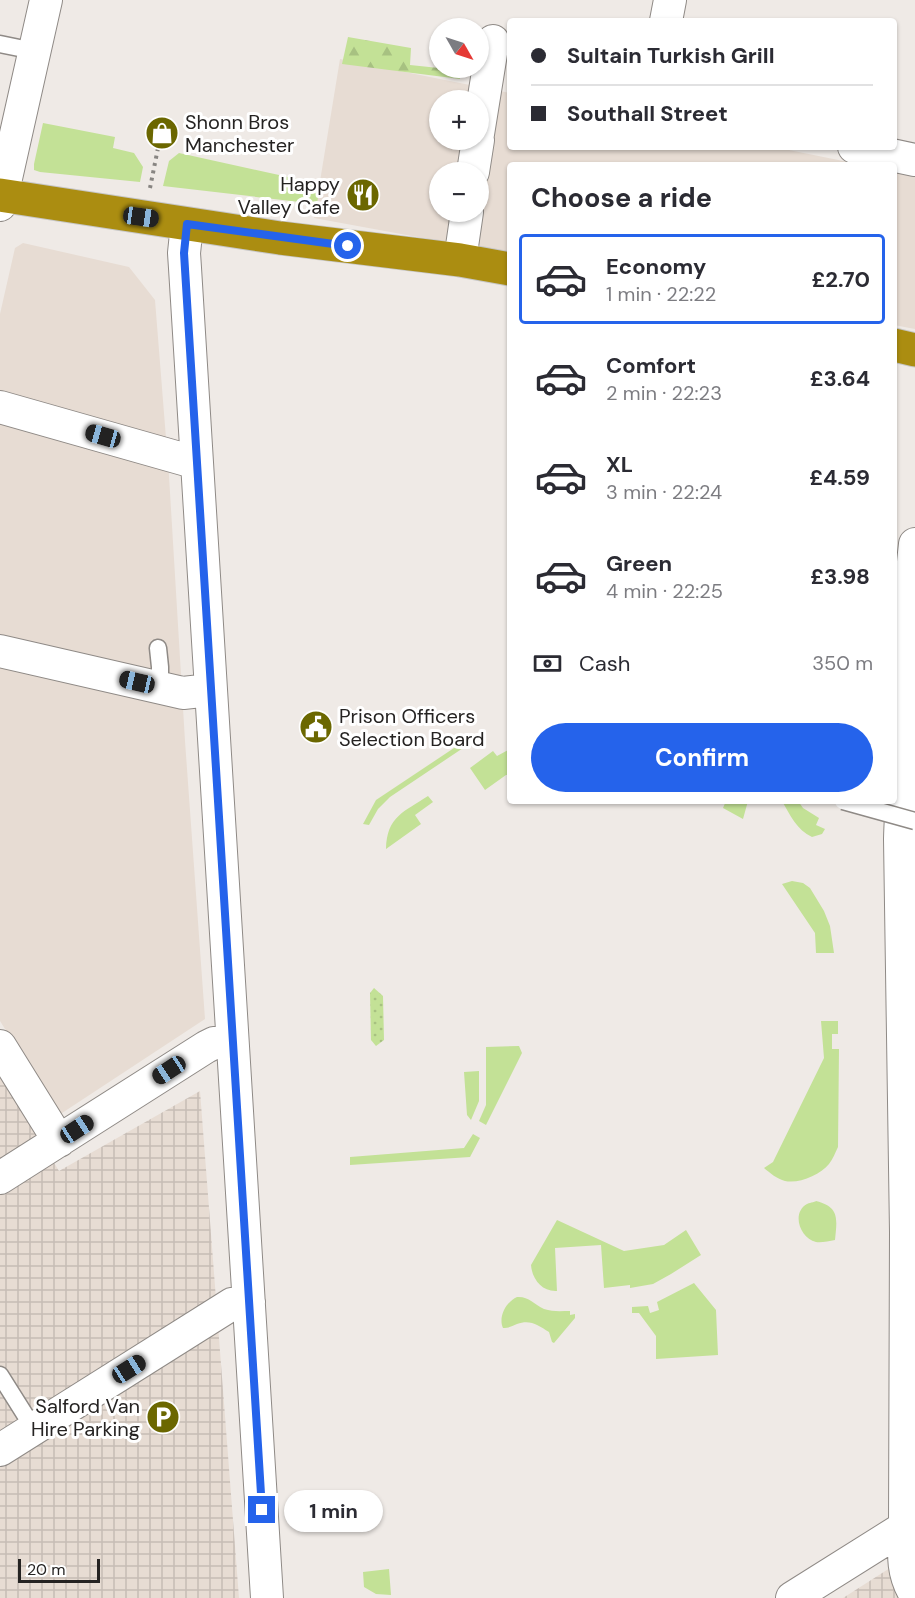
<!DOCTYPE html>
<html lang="en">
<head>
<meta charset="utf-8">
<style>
  :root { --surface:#fff; --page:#f7f7f7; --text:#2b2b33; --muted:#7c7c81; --line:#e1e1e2; --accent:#2563eb }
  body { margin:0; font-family:"DM Sans",sans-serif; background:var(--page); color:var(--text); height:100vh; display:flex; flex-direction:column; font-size:22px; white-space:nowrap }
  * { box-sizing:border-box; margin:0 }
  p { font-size:20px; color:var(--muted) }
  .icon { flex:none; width:33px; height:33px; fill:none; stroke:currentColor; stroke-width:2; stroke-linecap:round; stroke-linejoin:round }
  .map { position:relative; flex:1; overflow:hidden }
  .drawer { position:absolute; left:507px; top:162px; width:390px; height:642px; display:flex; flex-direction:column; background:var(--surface); border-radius:6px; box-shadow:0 2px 4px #0004 }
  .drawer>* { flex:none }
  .hud { position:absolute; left:507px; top:18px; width:390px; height:132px; border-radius:6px; box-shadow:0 2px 4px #0004; display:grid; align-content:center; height:132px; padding:0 24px; background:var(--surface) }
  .needle { width:39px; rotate:129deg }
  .tools { position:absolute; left:429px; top:18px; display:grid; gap:12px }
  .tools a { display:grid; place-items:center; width:60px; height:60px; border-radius:50%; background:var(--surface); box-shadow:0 2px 4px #0004; font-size:30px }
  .scale { position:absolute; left:18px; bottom:15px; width:82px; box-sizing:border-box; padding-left:6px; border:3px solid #252322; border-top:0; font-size:16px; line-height:21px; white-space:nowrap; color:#252322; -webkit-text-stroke:4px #fff; paint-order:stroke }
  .end { position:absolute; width:27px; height:27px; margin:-14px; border:8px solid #2563eb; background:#fff; box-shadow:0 0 0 3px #fff }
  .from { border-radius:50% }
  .bubble { position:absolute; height:42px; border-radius:21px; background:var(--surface); box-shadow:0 2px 4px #0004; font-size:20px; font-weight:700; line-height:42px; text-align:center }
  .car { position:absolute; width:18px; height:36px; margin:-18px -9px; border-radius:8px; box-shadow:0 0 4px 2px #0007; background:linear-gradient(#222 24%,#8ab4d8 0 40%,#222 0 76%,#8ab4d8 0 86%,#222 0) }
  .hud b { display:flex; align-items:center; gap:21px; height:57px; font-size:22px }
  .hud b+b { border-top:2px solid var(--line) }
  .hud i { width:15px; height:15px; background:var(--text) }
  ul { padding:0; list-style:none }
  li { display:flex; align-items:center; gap:18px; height:90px; margin:0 12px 9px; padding:0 12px; border:3px solid transparent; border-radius:6px }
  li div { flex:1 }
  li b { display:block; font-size:22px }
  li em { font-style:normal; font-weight:700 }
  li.selected { border-color:var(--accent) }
  li>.icon { width:54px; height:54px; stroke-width:1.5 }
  h2 { padding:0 24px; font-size:27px; line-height:72px }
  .pay { display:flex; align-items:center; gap:15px; height:66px; padding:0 24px; font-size:22px }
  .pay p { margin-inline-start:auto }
  .primary-button { display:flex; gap:12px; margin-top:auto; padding:12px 24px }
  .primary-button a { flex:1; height:69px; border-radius:36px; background:var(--accent); color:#fff; font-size:24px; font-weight:700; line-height:69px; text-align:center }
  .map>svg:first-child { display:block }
  .built { fill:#e7dcd3; fill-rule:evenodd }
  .industrial { fill:url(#industrial-grid) }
  .grass { fill:#c3e196 }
  .forest { fill:url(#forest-firs) }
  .garden { fill:url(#garden-dots) }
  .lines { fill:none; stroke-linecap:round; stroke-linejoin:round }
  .lane-casing { stroke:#8f8a86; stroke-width:19 }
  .street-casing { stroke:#8f8a86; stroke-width:34 }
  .highway-casing { stroke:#c6c6c6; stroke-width:35 }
  .path { stroke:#888582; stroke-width:4; stroke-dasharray:3 4.5; stroke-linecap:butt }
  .lane { stroke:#fff; stroke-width:16 }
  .street { stroke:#fff; stroke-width:32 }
  .highway { stroke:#ab8d11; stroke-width:33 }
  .lane-bridge-casing { stroke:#8f8a86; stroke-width:19; stroke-linecap:butt }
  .lane-bridge { stroke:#fff; stroke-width:16 }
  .route { stroke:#2563eb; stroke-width:8 }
  .labels { text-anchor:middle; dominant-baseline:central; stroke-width:6; stroke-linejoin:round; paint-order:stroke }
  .poi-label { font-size:20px; fill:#252322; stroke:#fff; text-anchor:start }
</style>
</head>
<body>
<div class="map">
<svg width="915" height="1598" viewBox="0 0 915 1598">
  <defs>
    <pattern id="industrial-grid" width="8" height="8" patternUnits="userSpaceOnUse" patternTransform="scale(1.5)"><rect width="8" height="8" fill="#e7dcd3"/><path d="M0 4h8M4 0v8" fill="none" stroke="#c6bcb5"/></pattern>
    <pattern id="forest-firs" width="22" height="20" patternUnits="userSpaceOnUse" patternTransform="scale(1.5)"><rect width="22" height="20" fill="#c3e196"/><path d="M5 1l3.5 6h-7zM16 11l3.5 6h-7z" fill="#a7c181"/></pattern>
    <pattern id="garden-dots" width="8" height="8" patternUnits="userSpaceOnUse" patternTransform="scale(1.5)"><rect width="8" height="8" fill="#c3e196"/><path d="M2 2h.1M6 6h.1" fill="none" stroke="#a7c181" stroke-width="1.8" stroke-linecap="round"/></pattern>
  </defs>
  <rect width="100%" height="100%" fill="#efeae6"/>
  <path class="built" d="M340,59l170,34v54h264l89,18h-353v89l-196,-36zM440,100h38v40h-38zM440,172h38v40h-38z
    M894,171l21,4v154l-21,-4z
    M23,243l106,24 26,33 14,176 16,265 20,278 -146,96 -59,-94v-707l15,-66z"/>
  <path class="industrial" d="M0,1073l59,98 141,-80 39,507h-239z
    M915,1552v46h-72z"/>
  <path class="grass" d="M43,123l72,14 -2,11 21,5 9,14 -3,15 -100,-10 -6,-2v-6z
    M179,153l141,31 -3,20 -154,-18 6,-25z
    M475,734l3,4 -88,59 -12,12 -9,16 -6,-1 13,-24z
    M510,749v26h-4l-21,15 -15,-22 23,-17 4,5z
    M428,796l5,6 -18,13 6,9 -35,25c1,-33 18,-37 42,-53z
    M726,801h22l-5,18 -20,-11z
    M782,801h16l5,7 16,10 -3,7 9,4 -3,5 -10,3c-15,-7 -22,-22 -30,-36z
    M792,881l11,2 7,5 14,23 6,15 4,27h-18l-1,-20 -33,-49z
    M821,1021h17v13h-6v15h7l-1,98c-3,6 -5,12 -9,17 -9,11 -30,20 -44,17 -8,-2 -15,-8 -21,-13l9,-6 51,-104z
    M519,1046l3,7 -36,72 -7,-4 7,-16v-58z
    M479,1071v30l-8,19 -4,-5 -3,-43z
    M473,1134l7,4 -10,19 -120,8v-8l114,-9z
    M816,1201c24,6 21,18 19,39 -6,1 -14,3 -19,2 -16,-4 -25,-29 -9,-38 1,-1 8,-2 9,-3z
    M557,1220l67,31 40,-6 22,-15 15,25 -30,19 -18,10 -23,4v-3l-26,3 -3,-43 -46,3 2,43c-15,1 -25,-12 -26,-26z
    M694,1283l22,27 2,45 -62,4v-23l-17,-23h-7v-6l16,-1 2,7 9,-3 -2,-8z
    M517,1297c11,-1 17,7 27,12 9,3 17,2 26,2v4l5,-1v4l-21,25 -2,-1 -3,-10c-11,-7 -19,-13 -32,-8 -5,2 -8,4 -14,4 -5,-11 3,-26 14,-31z
    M389,1569l2,26 -15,-1 -12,-7 -1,-15z"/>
  <path class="forest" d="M348,37l63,11 -1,17 48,5 2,9 -118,-15z"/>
  <path class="garden" d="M374,988l9,8 1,44 -8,6 -5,-6 -1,-47z"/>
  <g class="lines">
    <g class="lane-casing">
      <path id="lane" d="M0,44l34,7
        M158,648l2,19v20
        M0,1375l34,54"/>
    </g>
    <g class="street-casing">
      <path id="street" d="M666,21l4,-21
        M478,134l15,-93
        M854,147l61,13
        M473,172l5,-32
        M0,205l46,-205
        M187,224l-3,29 1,15 82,1330
        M460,260l7,-48
        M0,407l197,56
        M915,544c-7,58 -7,117 -8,175 -1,40 -6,80 -7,120l6,393 -1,295c-1,24 -4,45 10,67
        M0,651l183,42 27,-3
        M0,1046l59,95
        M0,1178l206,-131 8,-4 18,-1
        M0,1450l232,-146 17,-2
        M792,1598l113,-71"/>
    </g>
    <g class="highway-casing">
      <path id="highway" d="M0,195l280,43 180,22 50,9
        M894,345l21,5"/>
    </g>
    <path class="path" d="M150,188l9,-45"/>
    <use href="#lane" class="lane"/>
    <use href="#street" class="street"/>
    <use href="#highway" class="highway"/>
    <g class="lane-bridge-casing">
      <path id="lane-bridge" d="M843,801l72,20"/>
    </g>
    <use href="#lane-bridge" class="lane-bridge"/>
  </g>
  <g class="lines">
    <path class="route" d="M262,1510l-78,-1257 3,-29 161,22"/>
  </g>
  <defs>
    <g id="shop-disc" transform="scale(1.725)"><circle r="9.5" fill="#6b6700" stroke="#fff"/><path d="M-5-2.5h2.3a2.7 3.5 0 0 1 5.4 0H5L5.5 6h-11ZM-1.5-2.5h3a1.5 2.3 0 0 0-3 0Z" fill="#fff"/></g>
    <g id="restaurant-disc" transform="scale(1.725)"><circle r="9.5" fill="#6b6700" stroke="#fff"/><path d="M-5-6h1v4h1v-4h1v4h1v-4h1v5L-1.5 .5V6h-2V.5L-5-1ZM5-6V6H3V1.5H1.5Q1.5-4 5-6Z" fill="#fff"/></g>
    <g id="civic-disc" transform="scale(1.725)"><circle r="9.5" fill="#6b6700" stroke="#fff"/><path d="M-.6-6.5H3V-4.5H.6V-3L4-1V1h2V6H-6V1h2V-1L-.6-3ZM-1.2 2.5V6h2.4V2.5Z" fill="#fff"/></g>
    <g id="parking-disc" transform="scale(1.725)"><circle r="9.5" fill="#6b6700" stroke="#fff"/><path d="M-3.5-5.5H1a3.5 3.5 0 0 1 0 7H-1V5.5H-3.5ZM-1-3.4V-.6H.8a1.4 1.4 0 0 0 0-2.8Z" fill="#fff"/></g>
  </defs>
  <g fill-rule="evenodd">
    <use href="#shop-disc" x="162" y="133"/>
    <use href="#restaurant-disc" x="363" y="195"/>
    <use href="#civic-disc" x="316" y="727"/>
    <use href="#parking-disc" x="163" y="1417"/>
  </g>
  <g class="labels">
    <g class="poi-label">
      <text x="185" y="122">Shonn Bros<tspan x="185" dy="23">Manchester</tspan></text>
      <text x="340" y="184" text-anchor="end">Happy<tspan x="340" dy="23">Valley Cafe</tspan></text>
      <text x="339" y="716">Prison Officers<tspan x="339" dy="23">Selection Board</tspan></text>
      <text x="140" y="1406" text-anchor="end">Salford Van<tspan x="140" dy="23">Hire Parking</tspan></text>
    </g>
  </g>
</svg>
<div class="tools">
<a><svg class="needle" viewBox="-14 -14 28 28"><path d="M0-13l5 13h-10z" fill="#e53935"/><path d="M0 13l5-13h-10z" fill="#7c7c81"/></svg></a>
<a>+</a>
<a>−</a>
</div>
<div class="scale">20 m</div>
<i class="end from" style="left:348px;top:246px"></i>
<i class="end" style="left:262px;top:1510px"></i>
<div class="bubble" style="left:284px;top:1490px;width:99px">1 min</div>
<i class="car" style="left:141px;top:217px;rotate:98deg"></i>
<i class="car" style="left:103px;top:436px;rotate:286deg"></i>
<i class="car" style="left:137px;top:682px;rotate:283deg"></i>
<i class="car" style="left:169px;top:1070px;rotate:237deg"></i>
<i class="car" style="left:77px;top:1129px;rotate:57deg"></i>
<i class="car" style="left:129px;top:1369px;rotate:58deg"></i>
<div class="hud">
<b><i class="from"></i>Sultain Turkish Grill</b>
<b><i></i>Southall Street</b>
</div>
<section class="drawer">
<h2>Choose a ride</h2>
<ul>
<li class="selected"><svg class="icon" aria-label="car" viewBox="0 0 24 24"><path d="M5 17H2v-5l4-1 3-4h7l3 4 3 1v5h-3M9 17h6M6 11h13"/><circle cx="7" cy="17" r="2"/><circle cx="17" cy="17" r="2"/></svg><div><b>Economy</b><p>1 min · 22:22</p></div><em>£2.70</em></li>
<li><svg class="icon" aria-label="car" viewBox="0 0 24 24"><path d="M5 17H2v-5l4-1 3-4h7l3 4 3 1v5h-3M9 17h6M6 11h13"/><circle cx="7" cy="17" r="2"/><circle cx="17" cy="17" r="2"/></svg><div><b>Comfort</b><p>2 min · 22:23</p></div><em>£3.64</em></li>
<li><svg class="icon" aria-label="car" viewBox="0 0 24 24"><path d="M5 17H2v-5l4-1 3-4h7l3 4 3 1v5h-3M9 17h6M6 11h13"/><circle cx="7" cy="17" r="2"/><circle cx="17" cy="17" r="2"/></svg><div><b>XL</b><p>3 min · 22:24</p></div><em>£4.59</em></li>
<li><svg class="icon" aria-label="car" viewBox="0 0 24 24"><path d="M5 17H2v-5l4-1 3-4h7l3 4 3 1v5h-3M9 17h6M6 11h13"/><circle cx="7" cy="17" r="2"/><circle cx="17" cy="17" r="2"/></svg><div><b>Green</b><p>4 min · 22:25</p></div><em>£3.98</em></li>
</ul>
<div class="pay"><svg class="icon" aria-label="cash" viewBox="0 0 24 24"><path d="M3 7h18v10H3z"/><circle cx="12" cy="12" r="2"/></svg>Cash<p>350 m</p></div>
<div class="primary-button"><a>Confirm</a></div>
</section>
</div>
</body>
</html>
